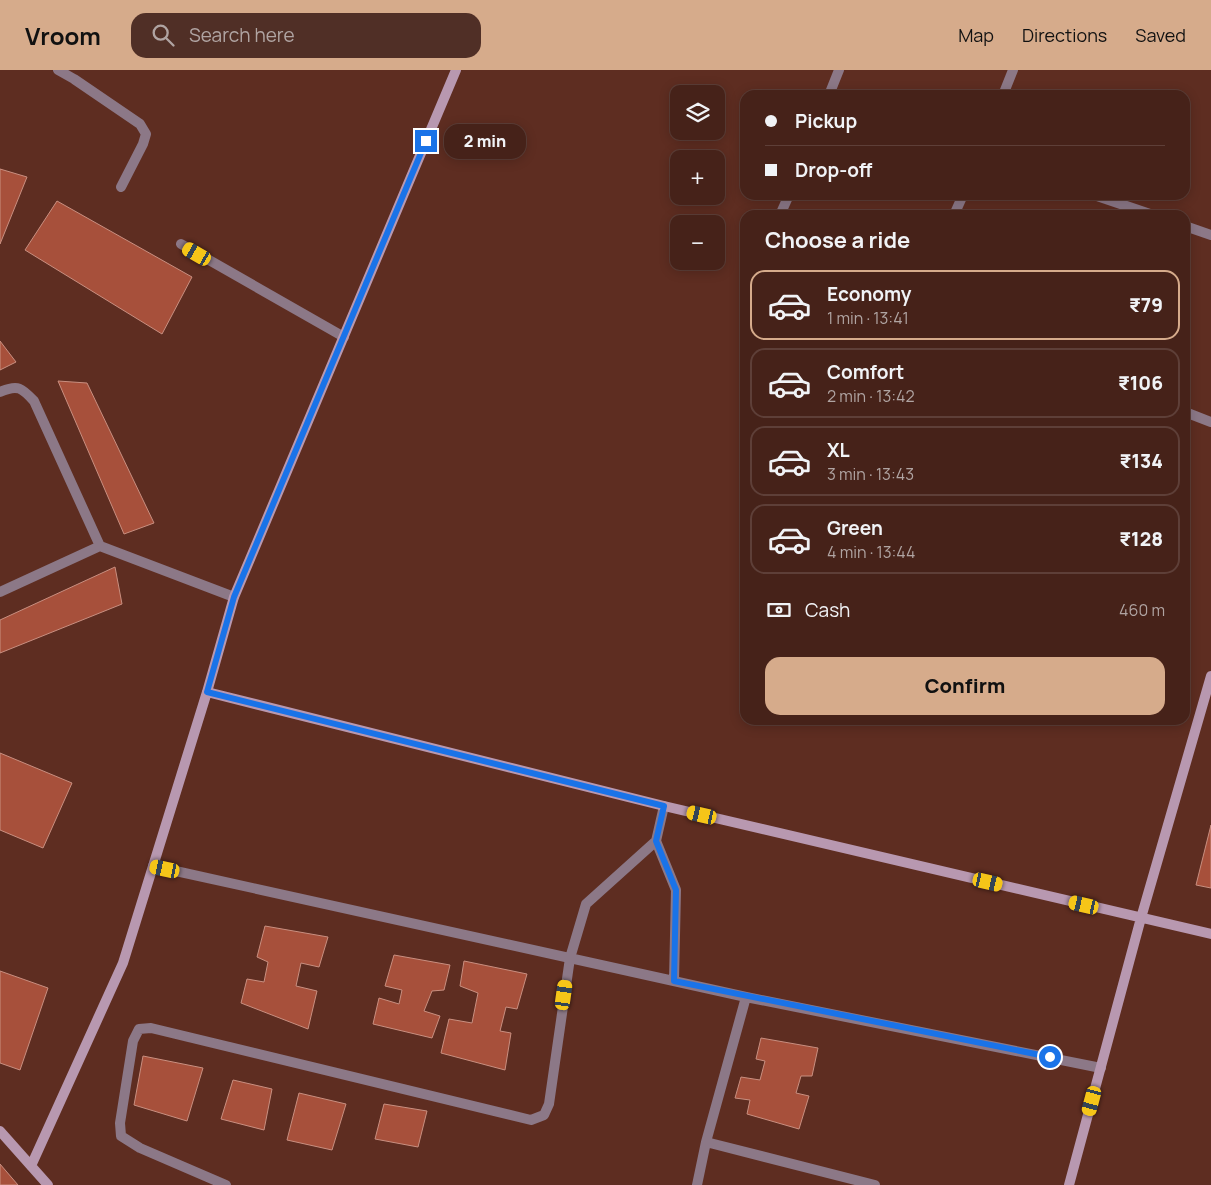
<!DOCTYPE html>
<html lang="en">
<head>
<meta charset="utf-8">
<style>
  :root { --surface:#462219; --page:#502f26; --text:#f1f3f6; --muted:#b0a4a2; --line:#5e3f38; --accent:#d6ab8b }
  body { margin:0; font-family:Manrope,sans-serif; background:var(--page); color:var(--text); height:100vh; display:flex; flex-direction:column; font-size:19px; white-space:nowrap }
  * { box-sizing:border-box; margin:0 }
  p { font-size:16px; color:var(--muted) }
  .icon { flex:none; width:28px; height:28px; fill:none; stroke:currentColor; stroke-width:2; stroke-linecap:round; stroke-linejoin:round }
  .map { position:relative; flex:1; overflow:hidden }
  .drawer { position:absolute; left:740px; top:140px; width:450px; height:515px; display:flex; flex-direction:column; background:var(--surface); border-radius:15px; box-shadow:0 2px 12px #0003,0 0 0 1px var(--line) }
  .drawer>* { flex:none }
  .hud { position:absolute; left:740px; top:20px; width:450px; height:110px; border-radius:15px; box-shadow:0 2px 12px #0003,0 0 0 1px var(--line); display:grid; align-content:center; height:110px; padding:0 25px; background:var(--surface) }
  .fabs { position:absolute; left:670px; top:15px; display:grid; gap:10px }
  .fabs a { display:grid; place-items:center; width:55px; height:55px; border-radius:10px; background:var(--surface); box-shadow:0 2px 12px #0003,0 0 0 1px var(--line); font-size:25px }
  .end { position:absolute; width:22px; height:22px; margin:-11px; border:6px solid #1a73e8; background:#fff; box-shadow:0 0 0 2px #fff }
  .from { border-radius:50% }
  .bubble { position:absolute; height:35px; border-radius:15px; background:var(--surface); box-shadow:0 2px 12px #0003,0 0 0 1px var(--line); font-size:16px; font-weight:800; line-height:35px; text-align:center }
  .car { position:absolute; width:15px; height:30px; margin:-15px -8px; border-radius:6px; box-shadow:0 0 4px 1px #0007; background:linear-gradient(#f5c518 24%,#345 0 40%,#f5c518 0 76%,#345 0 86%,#f5c518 0) }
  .hud b { display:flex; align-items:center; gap:18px; height:48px; font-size:19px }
  .hud b+b { border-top:1px solid var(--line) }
  .hud i { width:12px; height:12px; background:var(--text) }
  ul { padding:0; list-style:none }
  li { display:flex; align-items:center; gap:15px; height:70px; margin:0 10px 8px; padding:0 15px; border:2px solid var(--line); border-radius:15px }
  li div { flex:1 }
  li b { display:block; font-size:19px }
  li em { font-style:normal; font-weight:800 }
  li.on { border-color:var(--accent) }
  li>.icon { width:45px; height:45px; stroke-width:1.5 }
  h2 { padding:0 25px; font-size:22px; line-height:60px }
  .pay { display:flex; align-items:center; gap:12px; height:55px; padding:0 25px; font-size:19px }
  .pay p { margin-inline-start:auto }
  .cta { display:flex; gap:10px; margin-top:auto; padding:10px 25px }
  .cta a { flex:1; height:58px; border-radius:15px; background:var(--accent); color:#111; font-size:20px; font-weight:800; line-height:58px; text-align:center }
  header { display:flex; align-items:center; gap:30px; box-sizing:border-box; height:70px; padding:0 25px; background:var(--accent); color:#111 }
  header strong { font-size:24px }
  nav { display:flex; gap:28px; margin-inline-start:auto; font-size:18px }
  .search { width:350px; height:45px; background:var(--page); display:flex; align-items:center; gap:12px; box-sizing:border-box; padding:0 18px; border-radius:15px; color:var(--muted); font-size:19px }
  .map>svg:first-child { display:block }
  .building { fill:#a7503b; stroke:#c98f80 }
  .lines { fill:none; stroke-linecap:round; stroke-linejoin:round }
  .street { stroke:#8c7887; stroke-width:10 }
  .secondary { stroke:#b898b0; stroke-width:10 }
  .route { stroke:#1a73e8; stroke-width:6 }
</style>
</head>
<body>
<header>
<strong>Vroom</strong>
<div class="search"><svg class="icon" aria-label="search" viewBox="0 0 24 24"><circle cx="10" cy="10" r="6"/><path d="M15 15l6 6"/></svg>Search here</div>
<nav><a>Map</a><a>Directions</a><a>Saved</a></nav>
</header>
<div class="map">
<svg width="1211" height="1115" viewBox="0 0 1211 1115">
  <rect width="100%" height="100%" fill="#5e2d21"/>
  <path class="building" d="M0,99l27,8 -27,67z
    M57,131l135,76 -30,57 -137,-84z
    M0,271l16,21 -16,8z
    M58,311l29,2 67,140 -30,11z
    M115,497l7,37 -122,49v-33z
    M0,683l72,30 -29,65 -43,-18z
    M1211,755v63l-15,-3z
    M265,856l63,11 -9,30 -18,-4 -5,23 21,5 -9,38 -67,-26 6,-24 17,3 4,-20 -11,-5z
    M394,885l56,10 -6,25 -12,1 -8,20 16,5 -8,22 -59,-14 6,-26 20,6 3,-14 -17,-4z
    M464,891l63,13 -10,35 -11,-2 -6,24 11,2 -6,37 -64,-17 8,-34 23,4 6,-30 -18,-7z
    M0,901l48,17 -28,82 -20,-7z
    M761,968l57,10 -6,28h-11l-5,17 13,3 -10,33 -52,-15 3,-14 -15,-2 6,-21 19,3 5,-19 -9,-2z
    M143,986l60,12 -16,53 -53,-16z
    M233,1010l39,9 -8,41 -43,-11z
    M299,1023l47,11 -14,46 -45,-10z
    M384,1034l43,7 -9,36 -43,-8z
    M0,1094l18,21h-18z"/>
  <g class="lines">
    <path class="street" d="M58,0l16,9 66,45 6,10 -3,10 -22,43
      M829,25l10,-25
      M1003,25l10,-25
      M1094,125l59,20
      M780,145l9,-20
      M954,145l9,-20
      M1185,156l26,9
      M181,174l163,93
      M0,322c18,-8 22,-4 34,9l66,145
      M1185,342l26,10
      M0,522l100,-46 134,51
      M656,771l20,49 -2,91
      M153,796l593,131 355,71
      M706,1072l169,43
      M226,1115l-86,-37 -19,-12 -1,-13 13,-82 6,-12 12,-1 380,92 13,-5 5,-11 21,-146 16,-54 70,-63 8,-35
      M697,1115l9,-43 40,-145"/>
    <path class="secondary" d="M207,622l457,114 547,128
      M0,1061l48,54
      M31,1096l92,-203 84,-271 27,-95 222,-527
      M1069,1115l72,-267 70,-242"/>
  </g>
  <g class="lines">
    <path class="route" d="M426,71l-192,456 -27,95 457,114 -8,35 20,49 -2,91 376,76"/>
  </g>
</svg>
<div class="fabs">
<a><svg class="icon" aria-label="layers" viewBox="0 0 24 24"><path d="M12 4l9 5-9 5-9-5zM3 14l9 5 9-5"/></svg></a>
<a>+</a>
<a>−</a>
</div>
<i class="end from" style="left:1050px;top:987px"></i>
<i class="end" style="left:426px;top:71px"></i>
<div class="bubble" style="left:444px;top:54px;width:82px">2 min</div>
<i class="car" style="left:197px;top:184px;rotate:300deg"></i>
<i class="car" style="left:702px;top:745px;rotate:283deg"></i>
<i class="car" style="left:165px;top:799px;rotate:282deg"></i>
<i class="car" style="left:988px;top:812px;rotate:103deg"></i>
<i class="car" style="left:1084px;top:835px;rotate:283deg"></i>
<i class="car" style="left:564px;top:925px;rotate:8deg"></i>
<i class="car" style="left:1092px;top:1031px;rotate:195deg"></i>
<div class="hud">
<b><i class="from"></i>Pickup</b>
<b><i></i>Drop-off</b>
</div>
<section class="drawer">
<h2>Choose a ride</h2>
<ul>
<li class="on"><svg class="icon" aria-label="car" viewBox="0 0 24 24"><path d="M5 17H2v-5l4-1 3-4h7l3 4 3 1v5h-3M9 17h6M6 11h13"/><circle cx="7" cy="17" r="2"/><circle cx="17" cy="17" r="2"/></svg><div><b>Economy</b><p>1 min · 13:41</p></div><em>₹79</em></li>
<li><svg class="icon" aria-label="car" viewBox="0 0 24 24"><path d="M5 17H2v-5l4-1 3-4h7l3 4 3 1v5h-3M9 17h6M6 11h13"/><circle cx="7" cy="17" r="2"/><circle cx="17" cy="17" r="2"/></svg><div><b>Comfort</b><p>2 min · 13:42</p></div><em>₹106</em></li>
<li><svg class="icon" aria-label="car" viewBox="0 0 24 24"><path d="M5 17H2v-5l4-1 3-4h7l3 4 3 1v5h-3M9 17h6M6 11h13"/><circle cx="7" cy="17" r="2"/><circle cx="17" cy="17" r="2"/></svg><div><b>XL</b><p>3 min · 13:43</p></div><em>₹134</em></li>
<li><svg class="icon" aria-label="car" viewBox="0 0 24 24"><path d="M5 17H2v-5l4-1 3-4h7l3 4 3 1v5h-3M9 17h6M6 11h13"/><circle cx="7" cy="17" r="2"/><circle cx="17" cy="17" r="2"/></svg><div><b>Green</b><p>4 min · 13:44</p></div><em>₹128</em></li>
</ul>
<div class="pay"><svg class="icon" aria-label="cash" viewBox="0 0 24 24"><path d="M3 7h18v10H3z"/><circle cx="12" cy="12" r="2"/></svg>Cash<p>460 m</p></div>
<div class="cta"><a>Confirm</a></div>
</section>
</div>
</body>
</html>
